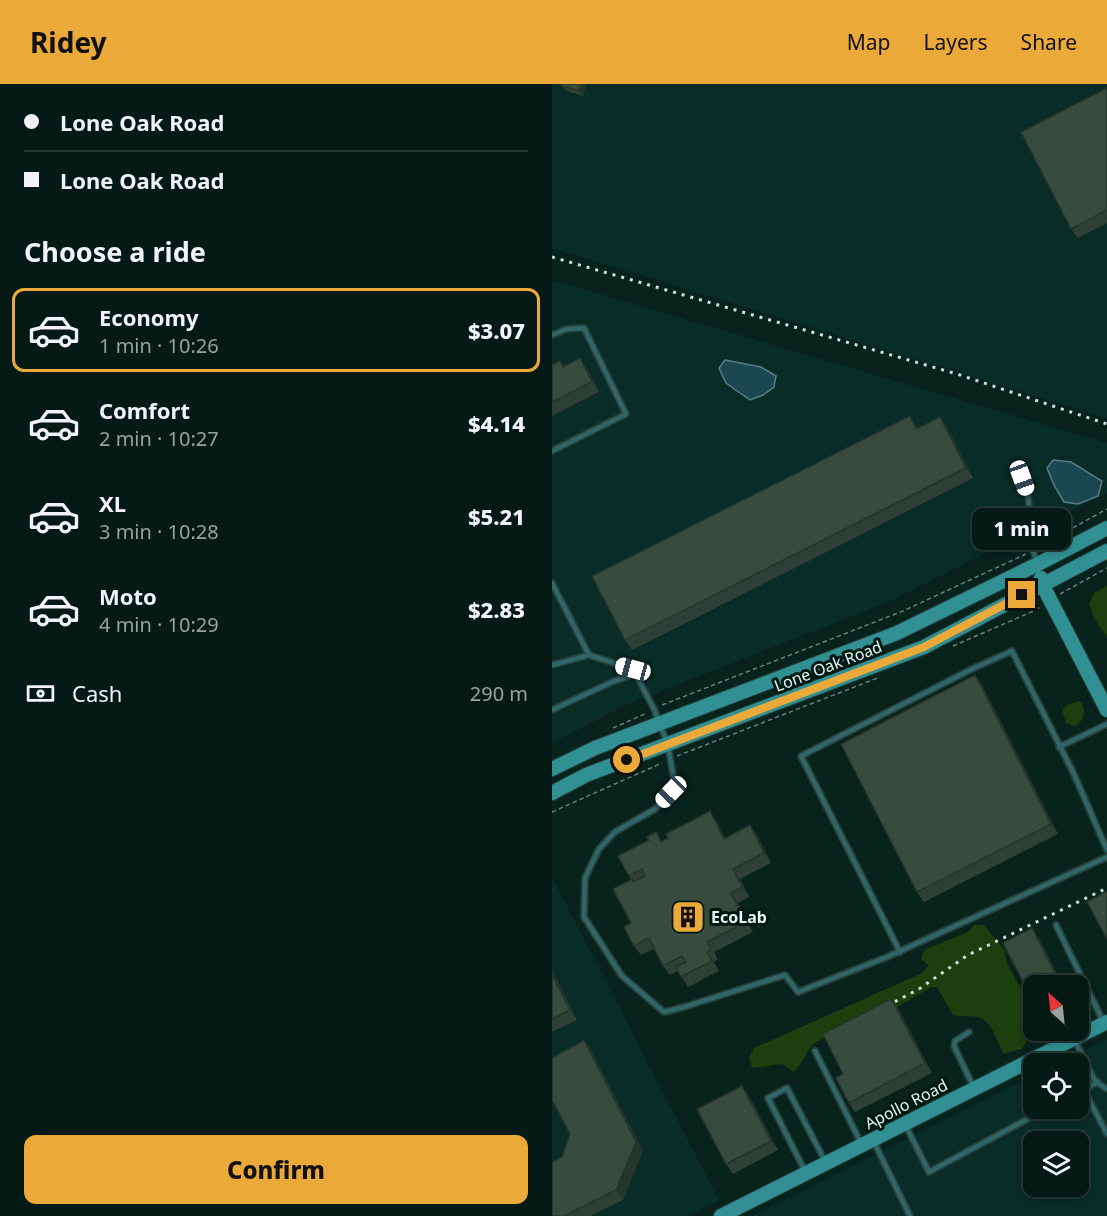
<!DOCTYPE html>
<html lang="en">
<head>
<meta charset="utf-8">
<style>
  :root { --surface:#061a15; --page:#142722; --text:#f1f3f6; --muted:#98a1a0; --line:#273834; --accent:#eba93a }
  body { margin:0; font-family:"Noto Sans",sans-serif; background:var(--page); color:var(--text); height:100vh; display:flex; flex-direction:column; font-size:22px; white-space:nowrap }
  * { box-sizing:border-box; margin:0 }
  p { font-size:20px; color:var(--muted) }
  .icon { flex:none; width:33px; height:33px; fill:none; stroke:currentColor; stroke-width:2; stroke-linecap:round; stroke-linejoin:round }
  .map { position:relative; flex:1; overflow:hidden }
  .side { display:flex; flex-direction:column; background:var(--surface); width:552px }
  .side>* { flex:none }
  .top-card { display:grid; align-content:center; height:132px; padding:0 24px; background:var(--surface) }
  .needle { width:39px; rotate:333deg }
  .fabs { position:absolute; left:471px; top:891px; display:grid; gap:12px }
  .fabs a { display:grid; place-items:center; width:66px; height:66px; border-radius:12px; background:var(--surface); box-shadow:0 3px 9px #0003,0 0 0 2px var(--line); font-size:30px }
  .end { position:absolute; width:27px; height:27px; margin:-14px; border:8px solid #eba93a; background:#111; box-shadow:0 0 0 3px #111 }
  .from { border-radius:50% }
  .bubble { position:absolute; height:42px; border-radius:12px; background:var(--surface); box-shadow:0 3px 9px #0003,0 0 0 2px var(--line); font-size:20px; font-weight:800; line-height:42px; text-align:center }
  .car { position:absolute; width:18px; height:36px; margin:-18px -9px; border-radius:8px; box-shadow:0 0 4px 2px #0007; background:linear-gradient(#fff 24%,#345 0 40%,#fff 0 76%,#345 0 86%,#fff 0) }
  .top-card b { display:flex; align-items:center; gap:21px; height:57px; font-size:22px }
  .top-card b+b { border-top:2px solid var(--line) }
  .top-card i { width:15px; height:15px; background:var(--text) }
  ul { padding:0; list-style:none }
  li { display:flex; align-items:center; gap:18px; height:84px; margin:0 12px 9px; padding:0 12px; border:3px solid transparent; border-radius:12px }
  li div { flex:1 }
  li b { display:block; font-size:22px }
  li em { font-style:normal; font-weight:800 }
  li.on { border-color:var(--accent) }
  li>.icon { width:54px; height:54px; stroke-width:1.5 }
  h2 { padding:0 24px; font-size:27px; line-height:72px }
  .pay { display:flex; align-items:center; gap:15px; height:66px; padding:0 24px; font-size:22px }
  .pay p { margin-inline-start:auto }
  .action { display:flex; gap:12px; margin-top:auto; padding:12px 24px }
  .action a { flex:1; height:69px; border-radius:12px; background:var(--accent); color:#111; font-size:24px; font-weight:800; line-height:69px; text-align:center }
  header { display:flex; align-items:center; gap:36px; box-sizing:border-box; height:84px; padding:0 30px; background:var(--accent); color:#111 }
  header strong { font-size:28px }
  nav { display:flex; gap:33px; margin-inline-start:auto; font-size:21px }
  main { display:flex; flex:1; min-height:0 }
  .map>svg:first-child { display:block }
  .built { fill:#082d26; fill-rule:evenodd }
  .green { fill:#1d3e0d }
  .water { fill:#1b4753; stroke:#587c83; stroke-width:1.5 }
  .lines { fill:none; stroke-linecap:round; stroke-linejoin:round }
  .lane-casing { stroke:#27403a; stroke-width:8 }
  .secondary-casing { stroke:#27403a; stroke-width:16 }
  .path { stroke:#6a7f7a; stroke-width:1.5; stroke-dasharray:4.5 3; stroke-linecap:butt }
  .lane { stroke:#306668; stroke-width:4.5 }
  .secondary { stroke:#309093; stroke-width:14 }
  .rail { stroke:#cededa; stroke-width:3; stroke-dasharray:3 6; stroke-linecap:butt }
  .wall { fill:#2f4136 }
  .shaded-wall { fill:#26352c }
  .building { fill:#374c3f; stroke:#26352c; stroke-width:1.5 }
  .route { stroke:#eba93a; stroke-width:8 }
  .labels { text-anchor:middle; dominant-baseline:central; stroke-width:6; stroke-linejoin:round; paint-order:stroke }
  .street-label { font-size:16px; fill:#e7f6f2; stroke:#011813 }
  .poi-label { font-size:16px; font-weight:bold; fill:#e7f6f2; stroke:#011813; text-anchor:start }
</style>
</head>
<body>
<header>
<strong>Ridey</strong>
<nav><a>Map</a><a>Layers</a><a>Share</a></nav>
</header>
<main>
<section class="side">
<div class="top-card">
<b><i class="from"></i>Lone Oak Road</b>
<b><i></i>Lone Oak Road</b>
</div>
<h2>Choose a ride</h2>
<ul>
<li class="on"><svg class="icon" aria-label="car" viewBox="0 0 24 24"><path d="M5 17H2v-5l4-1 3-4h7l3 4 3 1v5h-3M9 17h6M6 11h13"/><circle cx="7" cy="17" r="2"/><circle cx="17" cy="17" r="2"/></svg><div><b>Economy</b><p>1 min · 10:26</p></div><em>$3.07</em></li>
<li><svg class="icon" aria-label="car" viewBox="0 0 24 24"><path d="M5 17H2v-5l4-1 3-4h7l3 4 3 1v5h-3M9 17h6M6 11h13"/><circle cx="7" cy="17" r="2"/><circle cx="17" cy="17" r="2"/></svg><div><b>Comfort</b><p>2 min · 10:27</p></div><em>$4.14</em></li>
<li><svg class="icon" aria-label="car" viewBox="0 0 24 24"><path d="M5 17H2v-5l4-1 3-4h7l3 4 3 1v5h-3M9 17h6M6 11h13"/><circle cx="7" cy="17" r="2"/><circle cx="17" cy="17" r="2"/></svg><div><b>XL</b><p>3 min · 10:28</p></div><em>$5.21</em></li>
<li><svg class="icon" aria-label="car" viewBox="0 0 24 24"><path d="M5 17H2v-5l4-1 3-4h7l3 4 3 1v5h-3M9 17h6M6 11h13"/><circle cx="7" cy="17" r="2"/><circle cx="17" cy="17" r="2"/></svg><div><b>Moto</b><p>4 min · 10:29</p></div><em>$2.83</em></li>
</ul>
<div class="pay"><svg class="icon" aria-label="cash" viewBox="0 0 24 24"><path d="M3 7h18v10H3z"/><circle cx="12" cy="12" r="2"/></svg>Cash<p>290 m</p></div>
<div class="action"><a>Confirm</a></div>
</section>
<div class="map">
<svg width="555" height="1132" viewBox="0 0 555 1132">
  <rect width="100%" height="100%" fill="#08221c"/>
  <path class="built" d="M0,0h555v334l-555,-170z
    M0,196l555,163v50l-219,109 -260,102 -76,39z
    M0,793l167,323 -32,16h-135z
    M555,955v177h-354l280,-140 1,32h44v-44l-20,-1zM482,1058h44v44h-44z"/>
  <path class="green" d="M555,502v51l-12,-17 -6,-15 5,-12z
    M526,617l4,2 2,8 -2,9 -7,6 -9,-3 -4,-13 5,-5z
    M422,841h10l21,26 2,12 26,48v20l-11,18 -18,5c-8,-12 -11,-34 -27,-37 -8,-2 -17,0 -24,-2l-16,-28h-6l-30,18 -85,37c-10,9 -13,21 -22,30l-12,-8 -30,4 -3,-11 5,-9 166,-74 9,-8 -8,-7 3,-9 44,-18z"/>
  <path class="water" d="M173,276l36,7 15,9 -2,11 -11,8 -13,5 -24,-17 -7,-15z
    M501,376l18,2 31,19 -4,15 -20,8 -14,-2 -10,-17 -7,-17z"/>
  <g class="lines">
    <g class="lane-casing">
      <path id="lane" d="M0,251l15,-6 17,-1 42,86 -74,37
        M470,394l6,17 5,56 5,12
        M0,499l37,72 44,14 21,40 14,36 6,35 -3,12 -16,17 -40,23 -16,17 -14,29 -1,39 38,59 42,36 20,-5 101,-32 13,17 89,-35 220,-100
        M0,581l37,-10
        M0,626l62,-29 22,-7
        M507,663l48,-23
        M504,841l47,96
        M348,868l-99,-196 173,-88 38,-17 61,121 34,78
        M417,948l-14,9 -1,5 19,40
        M523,957l20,40 12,8
        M263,967l46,92
        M532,1006l23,44
        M526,1008l20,-10
        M354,1042l23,46 119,-64
        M322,1058l36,74
        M253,1087l-37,-73 19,-10 39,75"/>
    </g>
    <g class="secondary-casing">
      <path id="secondary" d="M489,494l1,6 65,126
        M0,685l43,-21 302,-115 141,-69 69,-36
        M0,709l34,-18 338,-128 183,-96
        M169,1132l386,-194"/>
    </g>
    <path class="path" d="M488,462l67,-37
      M508,510l47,-26
      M401,562l83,-36 5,-4
      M110,621l241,-94 123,-57
      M61,644l34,-15
      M125,672l203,-79
      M0,728l110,-49"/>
    <use href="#lane" class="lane"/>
    <use href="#secondary" class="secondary"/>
    <path class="rail" d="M0,173l405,117 150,50
      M327,926l40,-21 49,-34 139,-67"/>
  </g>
  <path class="wall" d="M34,0l-3,12 -17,-5 -4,-5z
    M555,4v135l-29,15 -7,-9z
    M0,281l35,3 12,24 -47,24z
    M388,333l7,10 26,51 -341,172 -7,-10 291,-215 2,4z
    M423,591l7,10 76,149 -134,68 -7,-10z
    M164,737l9,17 32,-3 14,28 -31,16 9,18 -11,6 15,29 -39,20 4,7 -4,3 5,9 -31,16 -10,-16 -8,4 -7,-9 -9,-17 -13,6 -7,-9 -3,-23v-44l-2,-3 20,-36 7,-8 6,9z
    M0,885l25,51 -25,12z
    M339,915l7,9 34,65 -77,39 -6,-9 -6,-29z
    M32,956l7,10 52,101 -20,49 -33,16h-38l10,-59 8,-23z
    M197,1012l29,54 -45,24 -7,-10z"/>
  <path class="shaded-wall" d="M29,0h5l-3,12 -4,-5z
    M28,274l7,10 12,24 -7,-10z
    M388,333l7,10 26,51 -7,-10z
    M423,591l7,10 76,149 -7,-10z
    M158,727l6,10 15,28 -7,-10z
    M198,741l7,10 14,28 -7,-10z
    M181,785l7,10 9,18 -7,-10z
    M179,809l7,10 15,29 -7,-10z
    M480,844l7,10 24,48h-2z
    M155,868l7,10 5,9 -7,-10z
    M0,885l25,51 -7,-10 -18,-36z
    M339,915l7,9 34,65 -7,-10z
    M32,956l7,10 52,101 -20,49 -7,-10z
    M190,1002l7,10 29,54 -7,-9z"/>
  <path class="building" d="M11,0h18l-2,7 -17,-5z
    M555,4v122l-36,19 -50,-97z
    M28,274l12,24 -40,20v-37l8,-4 3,6z
    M358,332l6,13 24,-12 26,51 -341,172 -33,-64z
    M423,591l76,149 -134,68 -76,-148z
    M158,727l14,28 26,-14 14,28 -31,16 9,18 -11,6 15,29 -39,20 4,8 -4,2 5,9 -31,16 -5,-10 10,-5 -4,-6 -19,10 -14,-28 -15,8 -10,-19 7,-4 -18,-34 19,-10 1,3 12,-6 -3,-7 -13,7 -11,-20 31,-16 -2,-3 9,-5 5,10 7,-4 -2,-4z
    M555,807v48l-20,-37z
    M480,844l29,58h-27v17l-31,-60z
    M0,890l18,36 -18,9z
    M339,915l34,64 -76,40 -13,-25 7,-4 -20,-40z
    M32,956l52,102 -20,48 -52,26h-12v-54l10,-5 8,-23 -18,-34v-42z
    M190,1002l29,55 -45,23 -29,-55z"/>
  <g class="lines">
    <path class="route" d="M75,676l297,-113 98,-52"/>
  </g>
  <defs>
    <g id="building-square" transform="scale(1.725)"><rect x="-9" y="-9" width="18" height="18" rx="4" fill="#eba93a" stroke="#011813"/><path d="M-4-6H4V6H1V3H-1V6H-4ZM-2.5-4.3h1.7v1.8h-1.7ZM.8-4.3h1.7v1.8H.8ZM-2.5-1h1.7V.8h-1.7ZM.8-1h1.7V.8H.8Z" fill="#111"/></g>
  </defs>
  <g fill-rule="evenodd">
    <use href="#building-square" x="136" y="833"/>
  </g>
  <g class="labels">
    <g class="street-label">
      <text transform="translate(276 582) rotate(-21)">Lone Oak Road</text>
      <text transform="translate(354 1020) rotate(-27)">Apollo Road</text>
    </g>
    <g class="poi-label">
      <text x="159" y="833">EcoLab</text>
    </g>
  </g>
</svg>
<div class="fabs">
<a><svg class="needle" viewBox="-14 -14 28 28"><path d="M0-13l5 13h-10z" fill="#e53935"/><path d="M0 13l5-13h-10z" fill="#98a1a0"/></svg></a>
<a><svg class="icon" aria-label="locate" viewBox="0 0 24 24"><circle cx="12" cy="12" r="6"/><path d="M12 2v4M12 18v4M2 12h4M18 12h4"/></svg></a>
<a><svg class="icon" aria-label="layers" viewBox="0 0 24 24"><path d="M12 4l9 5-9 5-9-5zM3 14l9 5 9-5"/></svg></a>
</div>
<i class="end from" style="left:75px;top:676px"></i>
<i class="end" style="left:470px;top:511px"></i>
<div class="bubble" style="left:420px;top:424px;width:99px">1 min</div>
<i class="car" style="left:470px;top:394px;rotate:160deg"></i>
<i class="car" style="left:81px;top:585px;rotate:285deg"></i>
<i class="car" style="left:119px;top:708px;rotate:224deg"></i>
</div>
</main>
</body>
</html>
